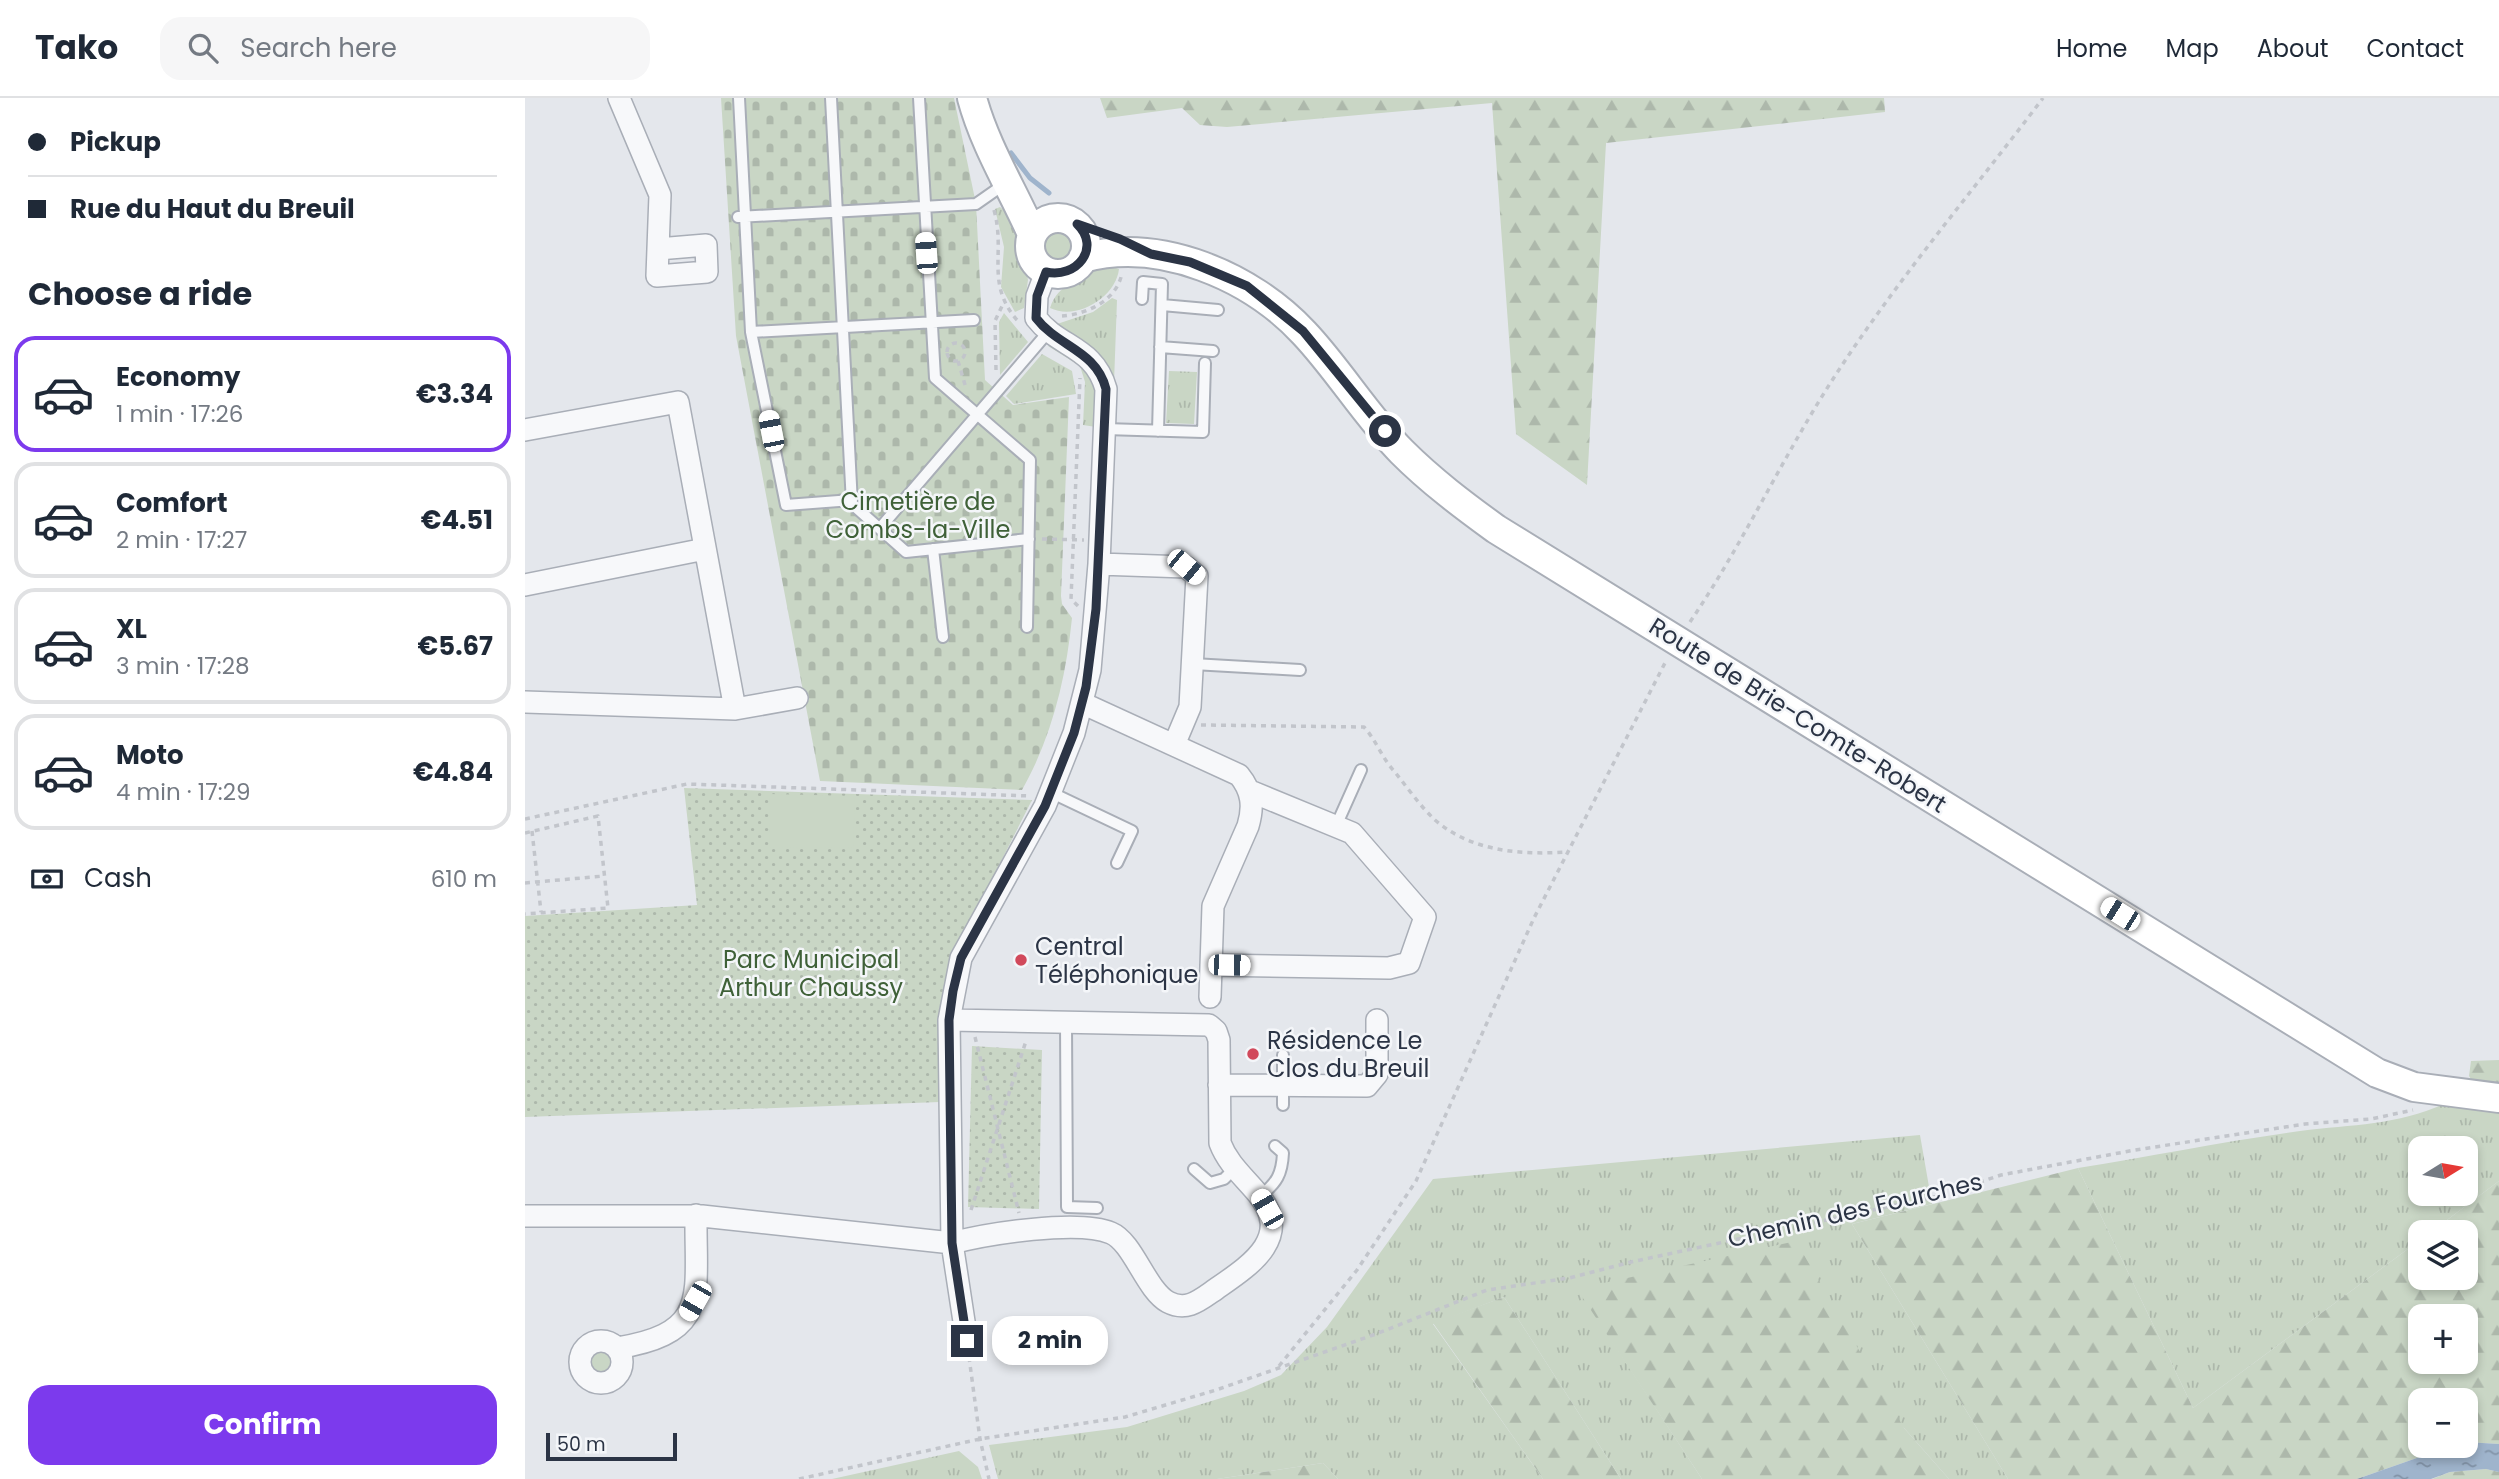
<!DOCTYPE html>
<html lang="en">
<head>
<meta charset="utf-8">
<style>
  :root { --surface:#fff; --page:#f6f6f7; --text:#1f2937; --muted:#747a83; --line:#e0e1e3; --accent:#7c3aed }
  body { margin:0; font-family:Poppins,sans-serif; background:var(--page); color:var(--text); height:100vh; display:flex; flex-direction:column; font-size:26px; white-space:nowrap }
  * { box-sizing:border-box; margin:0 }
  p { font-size:23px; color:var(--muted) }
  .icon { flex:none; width:38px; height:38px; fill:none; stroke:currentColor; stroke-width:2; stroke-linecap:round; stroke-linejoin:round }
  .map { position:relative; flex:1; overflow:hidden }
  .drawer { display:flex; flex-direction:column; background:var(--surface); width:525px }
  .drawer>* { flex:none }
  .banner { display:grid; align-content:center; height:154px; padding:0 28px; background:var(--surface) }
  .needle { width:46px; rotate:79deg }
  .buttons { position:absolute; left:1883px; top:1038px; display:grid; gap:14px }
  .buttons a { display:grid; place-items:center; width:70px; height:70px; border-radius:14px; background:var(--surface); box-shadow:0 4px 10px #0003; font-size:35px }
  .scale { position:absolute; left:21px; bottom:18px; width:131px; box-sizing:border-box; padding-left:7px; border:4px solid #2b3445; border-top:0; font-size:19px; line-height:24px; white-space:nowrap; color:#2b3445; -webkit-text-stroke:5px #f4f6f9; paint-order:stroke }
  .end { position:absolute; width:32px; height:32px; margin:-16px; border:9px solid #2b3445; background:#fff; box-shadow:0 0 0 4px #fff }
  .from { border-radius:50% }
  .bubble { position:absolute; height:49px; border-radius:21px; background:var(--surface); box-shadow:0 4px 10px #0003; font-size:23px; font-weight:700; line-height:49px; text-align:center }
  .car { position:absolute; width:21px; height:42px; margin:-21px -10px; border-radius:9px; box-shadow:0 0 5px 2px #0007; background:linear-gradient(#fff 24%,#345 0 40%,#fff 0 76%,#345 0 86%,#fff 0) }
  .banner b { display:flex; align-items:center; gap:24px; height:66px; font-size:26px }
  .banner b+b { border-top:2px solid var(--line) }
  .banner i { width:18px; height:18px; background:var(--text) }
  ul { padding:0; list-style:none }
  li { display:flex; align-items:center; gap:21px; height:116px; margin:0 14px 10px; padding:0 14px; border:4px solid var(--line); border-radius:21px }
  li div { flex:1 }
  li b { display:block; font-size:26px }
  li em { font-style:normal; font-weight:700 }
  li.on { border-color:var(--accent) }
  li>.icon { width:63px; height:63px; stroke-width:1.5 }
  h2 { padding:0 28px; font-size:32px; line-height:84px }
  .pay { display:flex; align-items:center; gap:18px; height:77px; padding:0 28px; font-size:26px }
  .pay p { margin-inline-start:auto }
  .cta { display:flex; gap:14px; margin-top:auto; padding:14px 28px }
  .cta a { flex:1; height:80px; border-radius:21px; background:var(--accent); color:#fff; font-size:28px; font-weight:700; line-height:80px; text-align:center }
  header { display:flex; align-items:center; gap:42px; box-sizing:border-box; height:98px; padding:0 35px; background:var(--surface); border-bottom:2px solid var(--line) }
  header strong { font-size:33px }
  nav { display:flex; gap:38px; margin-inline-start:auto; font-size:24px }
  .search { width:490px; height:63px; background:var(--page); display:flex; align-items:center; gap:18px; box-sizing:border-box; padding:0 24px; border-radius:21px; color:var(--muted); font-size:26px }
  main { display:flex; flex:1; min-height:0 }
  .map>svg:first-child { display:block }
  .grass { fill:url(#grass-tufts); fill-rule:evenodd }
  .forest { fill:url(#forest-firs); fill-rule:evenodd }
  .cemetery { fill:url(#cemetery-stones) }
  .park { fill:url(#park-dots) }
  .garden { fill:#c9d6c5 }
  .water { fill:url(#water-ripples) }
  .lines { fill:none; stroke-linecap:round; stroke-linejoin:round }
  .stream { stroke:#9fb4cc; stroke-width:5 }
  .lane-casing { stroke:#a9aeb7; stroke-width:14 }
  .street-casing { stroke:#a9aeb7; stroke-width:24 }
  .secondary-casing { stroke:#a9aeb7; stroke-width:32 }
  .path { stroke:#c2c5cb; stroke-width:3.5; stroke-dasharray:5 5; stroke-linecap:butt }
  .lane { stroke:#f7f8fa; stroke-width:10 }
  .street { stroke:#f7f8fa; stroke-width:21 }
  .secondary { stroke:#fff; stroke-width:28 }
  .route { stroke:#2b3445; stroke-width:9 }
  .poi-dot { fill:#d1495b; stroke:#f4f6f9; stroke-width:2.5 }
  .labels { text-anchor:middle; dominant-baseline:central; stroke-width:5; stroke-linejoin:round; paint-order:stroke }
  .park-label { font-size:24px; fill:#3f6138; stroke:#f4f6f9 }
  .street-label { font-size:24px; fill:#2b3445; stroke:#f4f6f9 }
  .poi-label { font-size:24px; fill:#2b3445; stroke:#f4f6f9; text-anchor:start }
</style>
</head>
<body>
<header>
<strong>Tako</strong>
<div class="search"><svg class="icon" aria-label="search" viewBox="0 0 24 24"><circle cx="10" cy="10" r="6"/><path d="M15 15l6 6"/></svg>Search here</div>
<nav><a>Home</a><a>Map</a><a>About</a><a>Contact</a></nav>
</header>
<main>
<section class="drawer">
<div class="banner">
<b><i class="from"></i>Pickup</b>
<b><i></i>Rue du Haut du Breuil</b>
</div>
<h2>Choose a ride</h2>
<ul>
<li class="on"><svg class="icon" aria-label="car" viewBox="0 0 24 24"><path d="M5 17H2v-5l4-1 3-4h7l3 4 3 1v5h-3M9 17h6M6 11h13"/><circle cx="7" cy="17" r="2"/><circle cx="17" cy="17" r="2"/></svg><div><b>Economy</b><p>1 min · 17:26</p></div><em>€3.34</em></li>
<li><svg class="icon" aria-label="car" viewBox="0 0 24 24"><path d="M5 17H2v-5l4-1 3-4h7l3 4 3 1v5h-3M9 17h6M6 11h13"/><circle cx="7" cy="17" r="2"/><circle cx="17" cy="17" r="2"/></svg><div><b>Comfort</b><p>2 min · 17:27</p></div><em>€4.51</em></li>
<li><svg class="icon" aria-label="car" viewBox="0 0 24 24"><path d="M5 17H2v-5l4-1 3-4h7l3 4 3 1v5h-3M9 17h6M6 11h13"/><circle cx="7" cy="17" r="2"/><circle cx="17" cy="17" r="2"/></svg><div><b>XL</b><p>3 min · 17:28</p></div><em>€5.67</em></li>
<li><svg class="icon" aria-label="car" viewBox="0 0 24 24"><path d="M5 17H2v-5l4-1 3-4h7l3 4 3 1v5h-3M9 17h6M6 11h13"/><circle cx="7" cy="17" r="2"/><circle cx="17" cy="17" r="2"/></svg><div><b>Moto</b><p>4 min · 17:29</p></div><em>€4.84</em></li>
</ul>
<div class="pay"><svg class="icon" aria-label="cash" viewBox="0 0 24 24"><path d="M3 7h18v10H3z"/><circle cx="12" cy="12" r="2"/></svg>Cash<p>610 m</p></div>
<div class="cta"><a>Confirm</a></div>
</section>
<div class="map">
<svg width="1974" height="1381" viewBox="0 0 1974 1381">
  <defs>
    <pattern id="grass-tufts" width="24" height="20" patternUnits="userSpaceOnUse" patternTransform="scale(1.75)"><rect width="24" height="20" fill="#c9d6c5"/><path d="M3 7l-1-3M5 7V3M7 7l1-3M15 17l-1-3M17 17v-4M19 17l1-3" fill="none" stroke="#adb8ab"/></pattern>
    <pattern id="forest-firs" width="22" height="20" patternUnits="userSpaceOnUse" patternTransform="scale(1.75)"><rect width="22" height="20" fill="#c9d6c5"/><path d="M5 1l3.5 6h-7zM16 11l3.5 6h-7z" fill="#adb8ab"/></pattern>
    <pattern id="cemetery-stones" width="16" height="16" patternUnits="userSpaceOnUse" patternTransform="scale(1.75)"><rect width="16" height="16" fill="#c9d6c5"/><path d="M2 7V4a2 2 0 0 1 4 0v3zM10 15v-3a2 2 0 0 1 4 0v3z" fill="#adb8ab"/></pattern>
    <pattern id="park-dots" width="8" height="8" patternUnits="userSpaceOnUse" patternTransform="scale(1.75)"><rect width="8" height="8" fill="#c9d6c5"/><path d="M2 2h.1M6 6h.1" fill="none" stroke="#adb8ab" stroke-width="1.8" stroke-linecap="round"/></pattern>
    <pattern id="water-ripples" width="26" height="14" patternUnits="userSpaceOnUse" patternTransform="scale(1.75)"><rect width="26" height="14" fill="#9fb4cc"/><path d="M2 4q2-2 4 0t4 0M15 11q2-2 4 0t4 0" fill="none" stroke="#8293a7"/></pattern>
  </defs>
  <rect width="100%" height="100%" fill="#e4e7ec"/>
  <path class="grass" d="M475,109l23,19 -1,21 6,33 -4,28 -9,4 -14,-25 3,-40 -9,-38z
    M519 147a15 15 0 1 1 30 0a15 15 0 1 1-30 0Z
    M566,166l26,1 -1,3 3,1c-3,28 -42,52 -69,39 9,-27 29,-22 41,-44z
    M587,200l5,2 -3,83 -16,-31 -41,-28 36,-12z
    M479,215l24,29 -28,33 -1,-53z
    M526,247c43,25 46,33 45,82l-13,-2 2,-43 -5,-16 -32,-20z
    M517,256l30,17 4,23 -62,10 -8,-8z
    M644,273l28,1 -3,52 -28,-1z
    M1921,1005l53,3v75l-68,51h-11v8l-227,168 -115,-240c74,-12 148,-27 222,-37 53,-7 96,-5 146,-28zM1895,1050h46v46h-46z
    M1395,1037l12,69 -80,20 156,255h-59l-45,-51 -326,-139 124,190h-81l-117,-182 -71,27 110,155h-205l-15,-16 -106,16h-219l-9,-34 138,-18 117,-36 37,-16 46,-48 106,-148z
    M63 1265a14 14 0 1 1 28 0a14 14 0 1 1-28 0Z
    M434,1353l19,16 4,12h-150z"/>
  <path class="forest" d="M575,0h784l1,14 -279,31 -19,342 -71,-51 -24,-331 -265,24 -27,-2 -18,-17 -75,10z
    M1974,962v25h-24l-6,-9 2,-15z
    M1553,1070l115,240 227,-168v38h46v-46h-35l68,-51v263l-33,-2v-42h-46v46h31l-94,33h-349l-156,-255zM1895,1218h46v46h-46z
    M1271,1143l108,187 45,51h-247l-125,-190z
    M979,1199l117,182h-78l-110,-156z
    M798,1365l15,16h-121z
    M1961,1371l13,3v7h-67l18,-7z"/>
  <path class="cemetery" d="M196,0h233l22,106 9,176 28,25 56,-8 -8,199 1,8 10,14c-6,60 -20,119 -50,172l-202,-9 -84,-445z"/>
  <path class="park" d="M159,690l348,12 -82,162 -8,40 -2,100 -415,15v-201l172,-11z
    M447,948l70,4 -3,159 -71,-2z"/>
  <path class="garden" d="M245,696l85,2 -2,52 -84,-1z"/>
  <path class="water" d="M1941,1344l33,2v28l-13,-3 -36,3 -19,7h-74l94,-33h15z"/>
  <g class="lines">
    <path class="stream" d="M486,55l19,25 19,15"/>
    <g class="lane-casing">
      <path id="lane" d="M214,0l12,234
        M306,0l21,406 54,48 123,-13
        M394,0l16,280 95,82 -3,167
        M213,119l238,-13 30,-21
        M617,201l1,-17 19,2 -4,147
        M637,207l56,5
        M635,249l53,4
        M580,331l98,3 2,-69
        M327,402l-66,5 -35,-173 223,-12
        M355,430l169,-197
        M408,451l10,88
        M668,566l107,6
        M525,694l82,39 -15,32
        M811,728l25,-56
        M541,925l1,184 30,1
        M758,1007v-50
        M669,1071l16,14 14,-4 11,-11
        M735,1098c17,-13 22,-22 23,-43l-8,-7"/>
    </g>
    <g class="street-casing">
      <path id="street" d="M94,0l41,97 -3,81 50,-4 -1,-27 -48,4
        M0,332l153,-28 57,307
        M574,466l87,3 11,9 -7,131 -16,38
        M0,487l180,-36
        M0,604l210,7 62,-11
        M557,605l157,72c13,16 15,31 9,51l-35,80 -3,91
        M686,867l178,3 20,-5 16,-46 -73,-84 -102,-42
        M694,987l148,1 10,-12v-54
        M0,1118h177l250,27c35,-9 126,-24 159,-10 22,9 35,57 57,69 19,10 32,-2 48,-13 33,-23 78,-51 42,-95 -14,-17 -30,-30 -38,-51l-1,-103 -3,-9 -7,-6 -260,-5
        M442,1243l-15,-98 -3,-223 12,-62 84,-152 29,-73 16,-63 9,-106 7,-175c-12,-43 -47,-41 -70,-71l1,-22 9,-24
        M55 1264a21 21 0 1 1 42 0a21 21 0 1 1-42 0Z
        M92,1250c94,-15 78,-53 79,-133"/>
    </g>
    <g class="secondary-casing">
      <path id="secondary" d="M447,0c13,48 40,91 60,136
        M505 148a28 28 0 1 1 56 0a28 28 0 1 1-56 0Z
        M558,160c77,-21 168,18 221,75 35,37 62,83 98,119 29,29 61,53 94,77l881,544 37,14 85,11"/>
    </g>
    <path class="path" d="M469,112c12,43 -9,73 23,110
      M537,218c26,-2 55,-16 60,-43
      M422 254a9 9 0 1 1 18 0a9 9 0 1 1-18 0Z
      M433,263l8,27
      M471,272l-1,-49 8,-17
      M517,441l42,1
      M553,508l-7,-7 9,-221
      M1165,524c53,-78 92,-164 143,-243 63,-98 140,-188 210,-281
      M676,627l163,2c12,13 18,31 30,44 13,16 26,35 41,49 37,32 87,35 133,32
      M0,721l162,-35 343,12
      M7,733l9,81
      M0,735l73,-17 10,92 -83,6
      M0,785l79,-7
      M450,939l44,176
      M446,1112l55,-169
      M444,1259l11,82 9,40
      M754,1268l78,-96 59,-89 118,-263 132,-257
      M274,1381l181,-40 145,-22 91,-27 160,-56 111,-44 82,-12 62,-16 307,-66 63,-21 134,-25 170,-26 66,-5 42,-9"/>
    <use href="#lane" class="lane"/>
    <use href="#street" class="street"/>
    <use href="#secondary" class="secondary"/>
  </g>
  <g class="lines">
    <path class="route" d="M442,1243l-15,-98 -3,-223 4,-29 8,-33 84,-152 29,-73 12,-46 10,-78 10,-220c-10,-39 -48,-42 -70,-71l1,-22 9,-24c30,7 56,-24 31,-48l43,15 31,15 39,8 57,24 56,45 82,100"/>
  </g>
  <g class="poi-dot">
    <circle cx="496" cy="862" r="7"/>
    <circle cx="728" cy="956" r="7"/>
  </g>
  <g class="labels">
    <g class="park-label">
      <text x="393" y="403">Cimetière de<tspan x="393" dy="28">Combs-la-Ville</tspan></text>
      <text x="286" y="861">Parc Municipal<tspan x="286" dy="28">Arthur Chaussy</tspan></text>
    </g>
    <g class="street-label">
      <text transform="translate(1273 617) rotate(32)">Route de Brie-Comte-Robert</text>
      <text transform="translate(1330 1112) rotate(-13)">Chemin des Fourches</text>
    </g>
    <g class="poi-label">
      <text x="510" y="848">Central<tspan x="510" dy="28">Téléphonique</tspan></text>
      <text x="742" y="942">Résidence Le<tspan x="742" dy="28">Clos du Breuil</tspan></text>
    </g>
  </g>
</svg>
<div class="buttons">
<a><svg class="needle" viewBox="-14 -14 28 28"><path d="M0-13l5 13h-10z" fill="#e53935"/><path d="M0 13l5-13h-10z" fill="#747a83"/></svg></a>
<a><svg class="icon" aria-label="layers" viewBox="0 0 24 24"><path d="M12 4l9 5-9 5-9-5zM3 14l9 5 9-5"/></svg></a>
<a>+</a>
<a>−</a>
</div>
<div class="scale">50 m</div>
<i class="end from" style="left:860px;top:333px"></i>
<i class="end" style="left:442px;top:1243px"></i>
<div class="bubble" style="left:467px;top:1218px;width:116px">2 min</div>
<i class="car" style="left:401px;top:155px;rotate:356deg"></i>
<i class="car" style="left:246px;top:333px;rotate:349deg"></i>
<i class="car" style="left:661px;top:469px;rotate:130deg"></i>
<i class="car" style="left:1595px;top:816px;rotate:302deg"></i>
<i class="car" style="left:704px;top:867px;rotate:91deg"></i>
<i class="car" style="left:742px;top:1111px;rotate:330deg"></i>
<i class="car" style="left:170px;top:1203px;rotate:210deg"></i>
</div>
</main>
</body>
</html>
